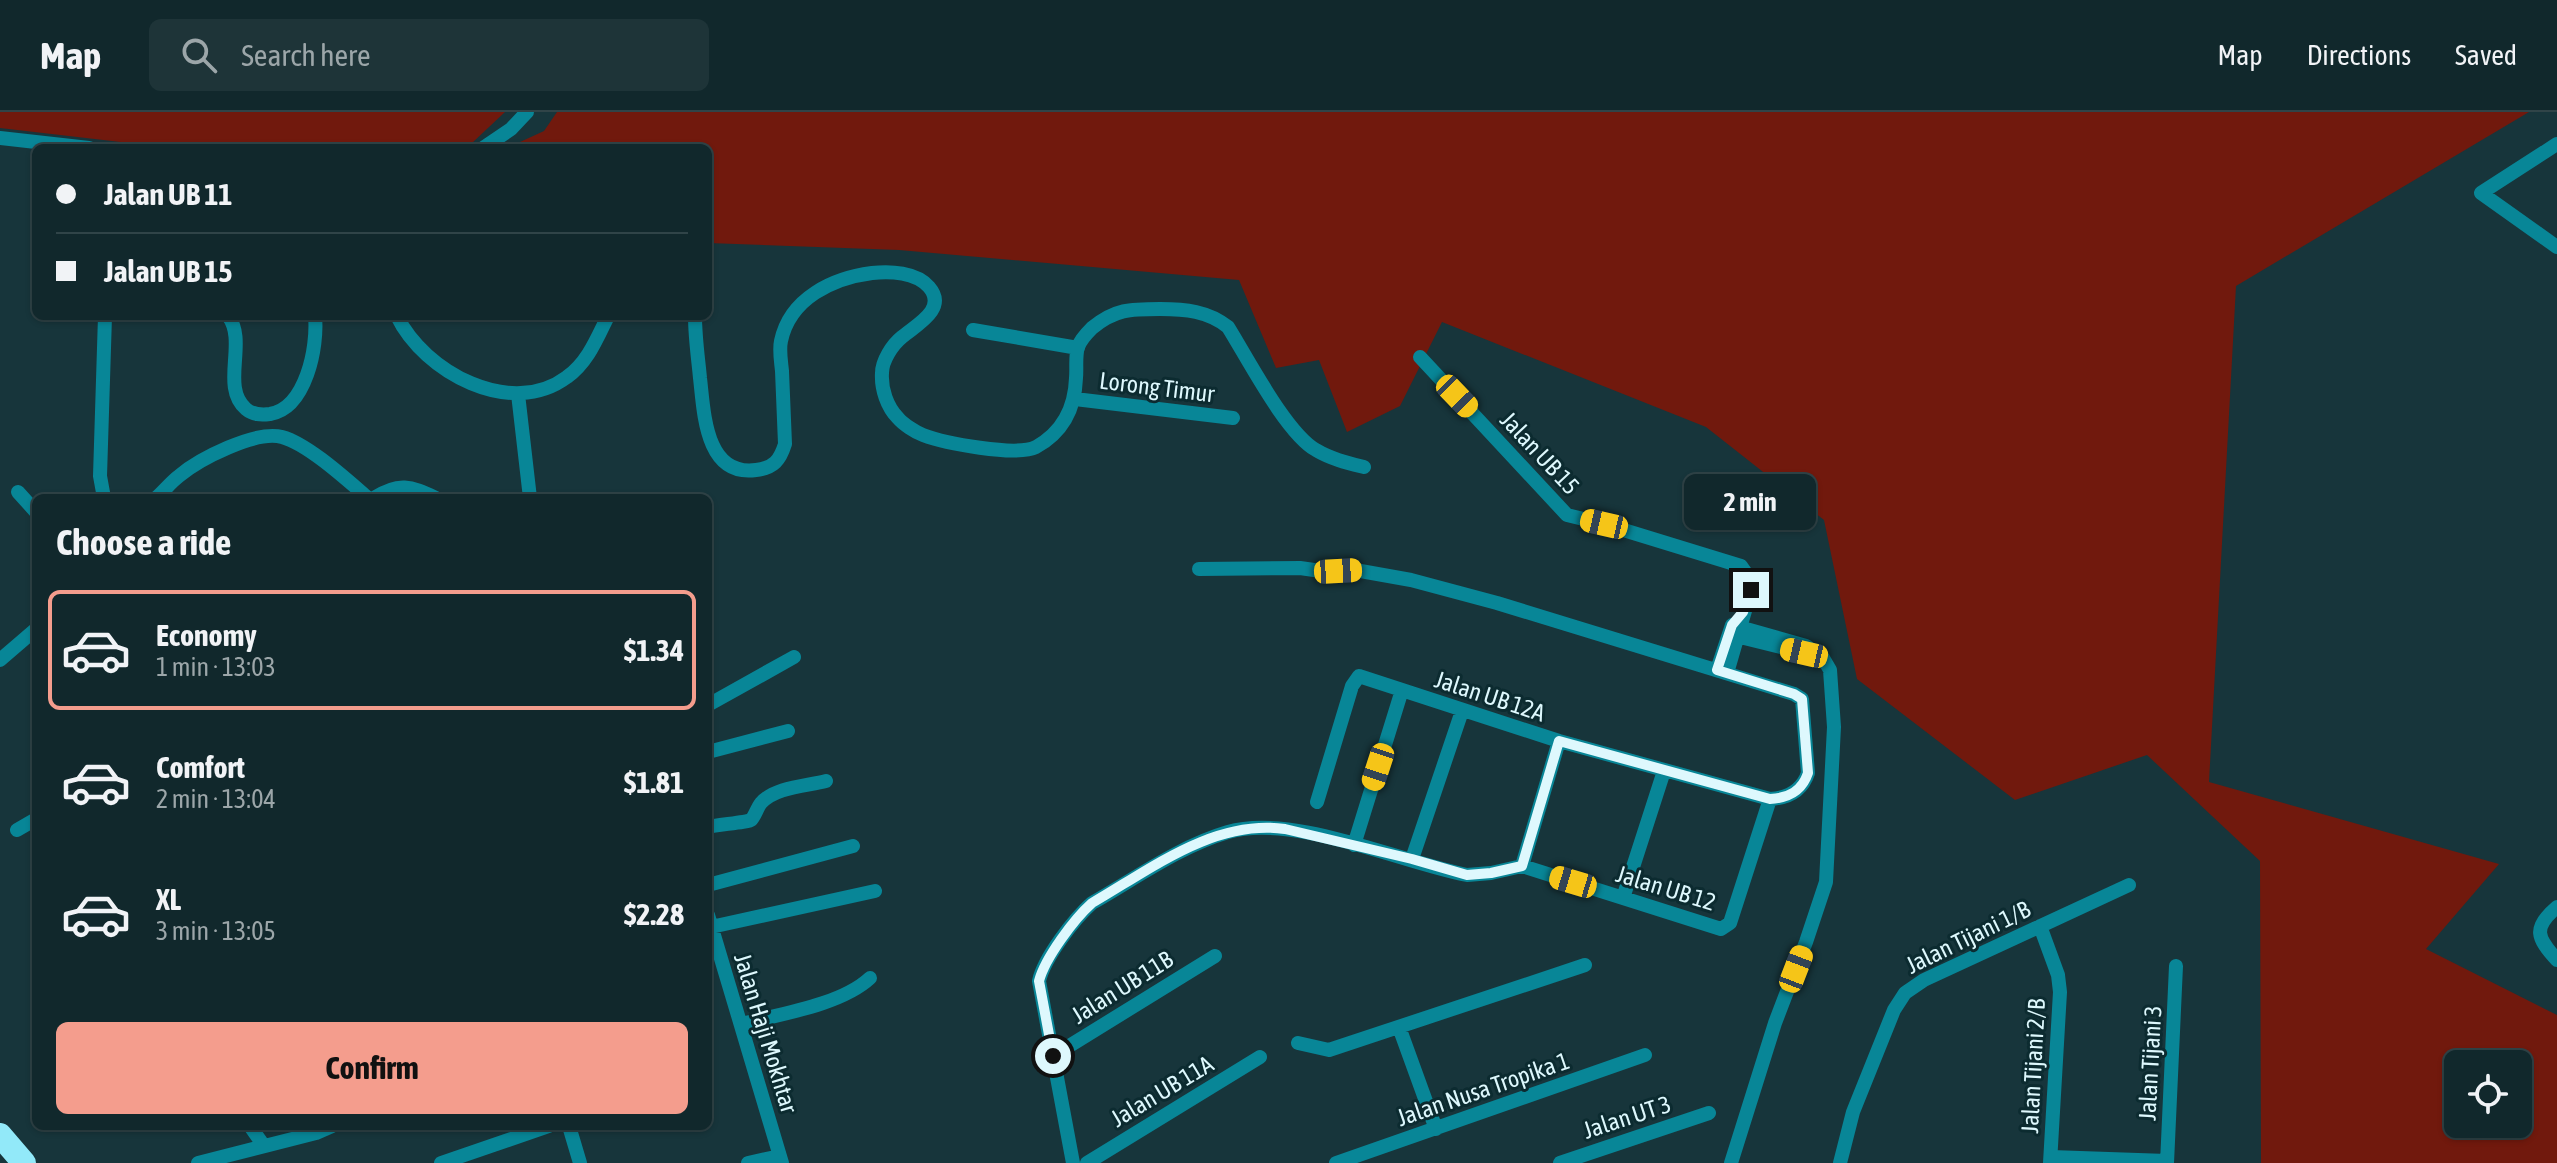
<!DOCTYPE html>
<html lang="en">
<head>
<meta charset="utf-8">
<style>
  :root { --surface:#11282c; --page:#1e3438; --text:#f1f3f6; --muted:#9ca6a9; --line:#304448; --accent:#f49d8d }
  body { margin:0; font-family:"Asap Condensed",sans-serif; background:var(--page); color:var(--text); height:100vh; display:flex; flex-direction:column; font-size:30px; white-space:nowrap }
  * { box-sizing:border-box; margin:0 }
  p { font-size:26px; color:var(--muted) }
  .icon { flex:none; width:44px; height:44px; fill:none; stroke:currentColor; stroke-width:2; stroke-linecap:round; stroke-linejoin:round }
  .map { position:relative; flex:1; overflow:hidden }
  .sheet { position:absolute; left:32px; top:382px; width:680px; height:636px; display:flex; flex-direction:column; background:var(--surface); border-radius:12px; box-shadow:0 2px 6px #0004,0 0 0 2px var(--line) }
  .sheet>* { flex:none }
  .top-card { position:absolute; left:32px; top:32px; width:680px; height:176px; border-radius:12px; box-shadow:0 2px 6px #0004,0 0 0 2px var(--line); display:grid; align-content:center; height:176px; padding:0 24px; background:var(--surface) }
  .buttons { position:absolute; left:2444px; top:938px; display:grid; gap:16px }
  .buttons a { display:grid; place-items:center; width:88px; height:88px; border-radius:12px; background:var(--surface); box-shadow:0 2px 6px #0004,0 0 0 2px var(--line); font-size:40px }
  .end { position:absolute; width:36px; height:36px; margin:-18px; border:10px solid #def8fd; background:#111; box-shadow:0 0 0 4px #111 }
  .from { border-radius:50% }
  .bubble { position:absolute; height:56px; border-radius:12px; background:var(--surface); box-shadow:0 2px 6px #0004,0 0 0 2px var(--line); font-size:26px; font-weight:700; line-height:56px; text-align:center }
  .car { position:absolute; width:24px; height:48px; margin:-24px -12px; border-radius:10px; box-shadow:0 0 6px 2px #0007; background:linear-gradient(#f5c518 24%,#345 0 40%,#f5c518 0 76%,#345 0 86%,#f5c518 0) }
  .top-card b { display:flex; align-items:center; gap:28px; height:76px; font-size:30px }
  .top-card b+b { border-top:2px solid var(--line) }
  .top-card i { width:20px; height:20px; background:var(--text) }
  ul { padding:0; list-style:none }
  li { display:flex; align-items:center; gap:24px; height:120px; margin:0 16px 12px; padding:0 8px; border:4px solid transparent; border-radius:12px }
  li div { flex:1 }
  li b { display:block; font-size:30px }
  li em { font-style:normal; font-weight:700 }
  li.active { border-color:var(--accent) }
  li>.icon { width:72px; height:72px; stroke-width:1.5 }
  h2 { padding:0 24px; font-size:36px; line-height:96px }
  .primary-button { display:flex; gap:16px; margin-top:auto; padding:16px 24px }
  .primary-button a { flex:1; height:92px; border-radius:12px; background:var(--accent); color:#111; font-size:32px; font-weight:700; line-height:92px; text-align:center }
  header { display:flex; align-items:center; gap:48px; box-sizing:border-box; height:112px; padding:0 40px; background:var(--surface); border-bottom:2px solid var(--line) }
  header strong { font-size:38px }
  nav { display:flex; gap:44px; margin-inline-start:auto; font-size:28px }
  .search { width:560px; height:72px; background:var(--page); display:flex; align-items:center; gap:20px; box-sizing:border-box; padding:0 28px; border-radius:12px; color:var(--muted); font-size:30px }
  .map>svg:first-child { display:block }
  .green { fill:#71190d; fill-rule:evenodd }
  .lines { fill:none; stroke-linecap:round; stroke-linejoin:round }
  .street { stroke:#088697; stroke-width:14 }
  .highway { stroke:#92e9f9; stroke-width:24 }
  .route { stroke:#def8fd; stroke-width:10 }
  .labels { text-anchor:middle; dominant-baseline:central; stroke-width:6; stroke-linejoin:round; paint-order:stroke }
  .street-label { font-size:24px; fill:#def8fd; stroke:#0c2b30 }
</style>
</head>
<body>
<header>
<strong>Map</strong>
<div class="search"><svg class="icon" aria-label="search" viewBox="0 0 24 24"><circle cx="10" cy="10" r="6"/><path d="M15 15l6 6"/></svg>Search here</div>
<nav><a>Map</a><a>Directions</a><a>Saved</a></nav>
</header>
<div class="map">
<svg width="2557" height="1051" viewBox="0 0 2557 1051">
  <rect width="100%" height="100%" fill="#17353b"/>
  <path class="green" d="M0,0h505l-33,31 -12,5h-288l-172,-20z
    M557,0h1972l-293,174 -27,496 290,82 -73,85 131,66v148h-296l-1,-302 -113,-106 -132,45 -158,-121 -33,-159 -118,-93 -264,-105 -42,84 -53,26 -28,-72 -43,8 -37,-88 -340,-30 -191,-7v-95h-201l37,-17zM2458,952h60v60h-60z"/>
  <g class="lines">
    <path class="street" d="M0,26l89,10
      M2557,32l-76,49 76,54
      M483,36l28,-19 16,-17
      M228,204c20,25 -8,71 18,93 7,6 15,6 24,5 36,-6 48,-67 45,-98
      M397,204c27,56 114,103 170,61 21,-15 30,-39 41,-61
      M695,204c0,21 3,41 5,62 4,34 5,99 56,92 18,-2 24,-10 29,-26 -1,-25 -2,-49 -3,-73 -1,-10 -3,-21 -1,-30 9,-43 52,-63 91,-68 18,-2 44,-1 57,14 19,22 -13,38 -27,50 -10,8 -20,24 -20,36 -1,16 5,34 16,45 5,6 17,14 25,17 21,8 93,22 113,12 27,-15 39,-40 40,-69 1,-9 -1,-22 2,-31 2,-6 9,-14 14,-19 23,-19 38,-19 68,-19 25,0 48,2 68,18 20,32 58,106 88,123 15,9 32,13 48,17
      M973,218l105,18
      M1420,245l147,158 37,9 137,42 7,10 3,14 -24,83
      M518,282l12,104
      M1075,287l158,19
      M18,380l18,20
      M104,386l-4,-22 5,-160
      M156,386c8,-7 15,-16 23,-22 20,-17 77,-46 103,-39 26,7 65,43 86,61
      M374,386c25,-16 36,-12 62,0
      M1199,457l101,-1 21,3 34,-1 56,10 86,23 297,91 8,5 6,74c-6,18 -20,25 -38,26l-211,-58 -200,-65 -7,10 -35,116
      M1732,523l65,16
      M0,548l36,-31
      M1717,558l15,-45
      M708,593l86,-48
      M708,640l80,-21
      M708,715c7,-2 41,-5 43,-7 4,-4 6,-12 10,-17 14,-16 45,-17 65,-22
      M17,718l19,-11
      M1354,733l48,-155
      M1412,747l50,-148
      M1522,754l37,-125
      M708,773l145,-39
      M1623,786l41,-127
      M2557,795c-25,21 -20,31 0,53
      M708,803l74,248
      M2040,814l18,49 2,17 -10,171
      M711,815l164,-36
      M741,912c39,-10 100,-19 129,-46
      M1399,915l37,102
      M1298,931l31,7 256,-85
      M1053,944l162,-100
      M250,1014l14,20
      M569,1014l11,37
      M2051,1045l116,4
      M198,1051l118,-30 16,-7
      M441,1051l108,-37
      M748,1051l32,-7
      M1073,1051l-34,-182c5,-23 35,-62 53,-78 44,-25 88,-57 136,-71 65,-19 172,30 239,43l24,-2 31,-7 199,63 9,-6 40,-124
      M1087,1051l173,-106
      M1336,1051l309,-108
      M1560,1051l149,-50
      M1731,1051l44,-140 31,-81 20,-60 8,-155 -4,-57 -7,-12 -17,-12 -74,-21
      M1840,1051l13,-51 41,-102 11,-17 19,-13 205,-95
      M2167,1051l9,-197"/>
    <path class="highway" d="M0,1023l24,28"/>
  </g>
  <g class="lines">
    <path class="route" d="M1053,944l-14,-75c6,-23 35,-62 53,-78 59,-34 122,-84 193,-74l127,30 55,16 24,-2 31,-7 37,-125 211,58c19,-1 32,-8 38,-26l-6,-74 -8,-5 -77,-24 15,-45 11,-13 8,-22"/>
  </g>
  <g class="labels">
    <g class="street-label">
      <text transform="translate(1157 275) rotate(7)">Lorong Timur</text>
      <text transform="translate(1540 341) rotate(47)">Jalan UB 15</text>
      <text transform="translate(1490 584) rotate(18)">Jalan UB 12A</text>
      <text transform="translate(1666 776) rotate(17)">Jalan UB 12</text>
      <text transform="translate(1968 825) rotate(-26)">Jalan Tijani 1/B</text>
      <text transform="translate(1122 875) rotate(-32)">Jalan UB 11B</text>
      <text transform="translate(766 921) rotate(73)">Jalan Haji Mokhtar</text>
      <text transform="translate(2150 951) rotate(-87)">Jalan Tijani 3</text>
      <text transform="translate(2033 954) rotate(-87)">Jalan Tijani 2/B</text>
      <text transform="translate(1483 977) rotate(-19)">Jalan Nusa Tropika 1</text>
      <text transform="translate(1162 979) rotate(-31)">Jalan UB 11A</text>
      <text transform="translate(1627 1005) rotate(-18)">Jalan UT 3</text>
    </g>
  </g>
</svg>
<div class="buttons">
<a><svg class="icon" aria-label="locate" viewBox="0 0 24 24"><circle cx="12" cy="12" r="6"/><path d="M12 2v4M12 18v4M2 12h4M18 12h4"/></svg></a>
</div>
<i class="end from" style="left:1053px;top:944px"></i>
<i class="end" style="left:1751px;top:478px"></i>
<div class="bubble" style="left:1684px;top:362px;width:132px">2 min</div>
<i class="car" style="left:1457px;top:284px;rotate:136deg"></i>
<i class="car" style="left:1604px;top:412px;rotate:283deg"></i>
<i class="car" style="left:1338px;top:459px;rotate:87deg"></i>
<i class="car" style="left:1804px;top:541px;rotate:283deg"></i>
<i class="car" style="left:1378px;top:655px;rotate:198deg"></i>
<i class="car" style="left:1573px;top:770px;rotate:287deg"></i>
<i class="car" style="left:1796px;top:857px;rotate:21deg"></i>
<div class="top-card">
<b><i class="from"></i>Jalan UB 11</b>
<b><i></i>Jalan UB 15</b>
</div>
<section class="sheet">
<h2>Choose a ride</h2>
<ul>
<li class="active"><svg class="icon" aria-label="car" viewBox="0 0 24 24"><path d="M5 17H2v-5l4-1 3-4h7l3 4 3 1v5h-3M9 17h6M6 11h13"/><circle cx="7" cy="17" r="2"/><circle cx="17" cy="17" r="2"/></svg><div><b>Economy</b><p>1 min · 13:03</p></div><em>$1.34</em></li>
<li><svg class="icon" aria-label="car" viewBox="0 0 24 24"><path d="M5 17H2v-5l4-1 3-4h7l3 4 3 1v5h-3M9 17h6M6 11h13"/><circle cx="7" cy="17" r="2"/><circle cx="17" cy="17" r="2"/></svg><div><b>Comfort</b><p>2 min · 13:04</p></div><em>$1.81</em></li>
<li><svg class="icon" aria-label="car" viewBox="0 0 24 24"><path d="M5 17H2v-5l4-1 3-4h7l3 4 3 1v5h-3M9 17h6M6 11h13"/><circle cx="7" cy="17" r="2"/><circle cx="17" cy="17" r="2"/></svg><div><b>XL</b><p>3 min · 13:05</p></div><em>$2.28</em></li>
</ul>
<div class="primary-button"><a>Confirm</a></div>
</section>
</div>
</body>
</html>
